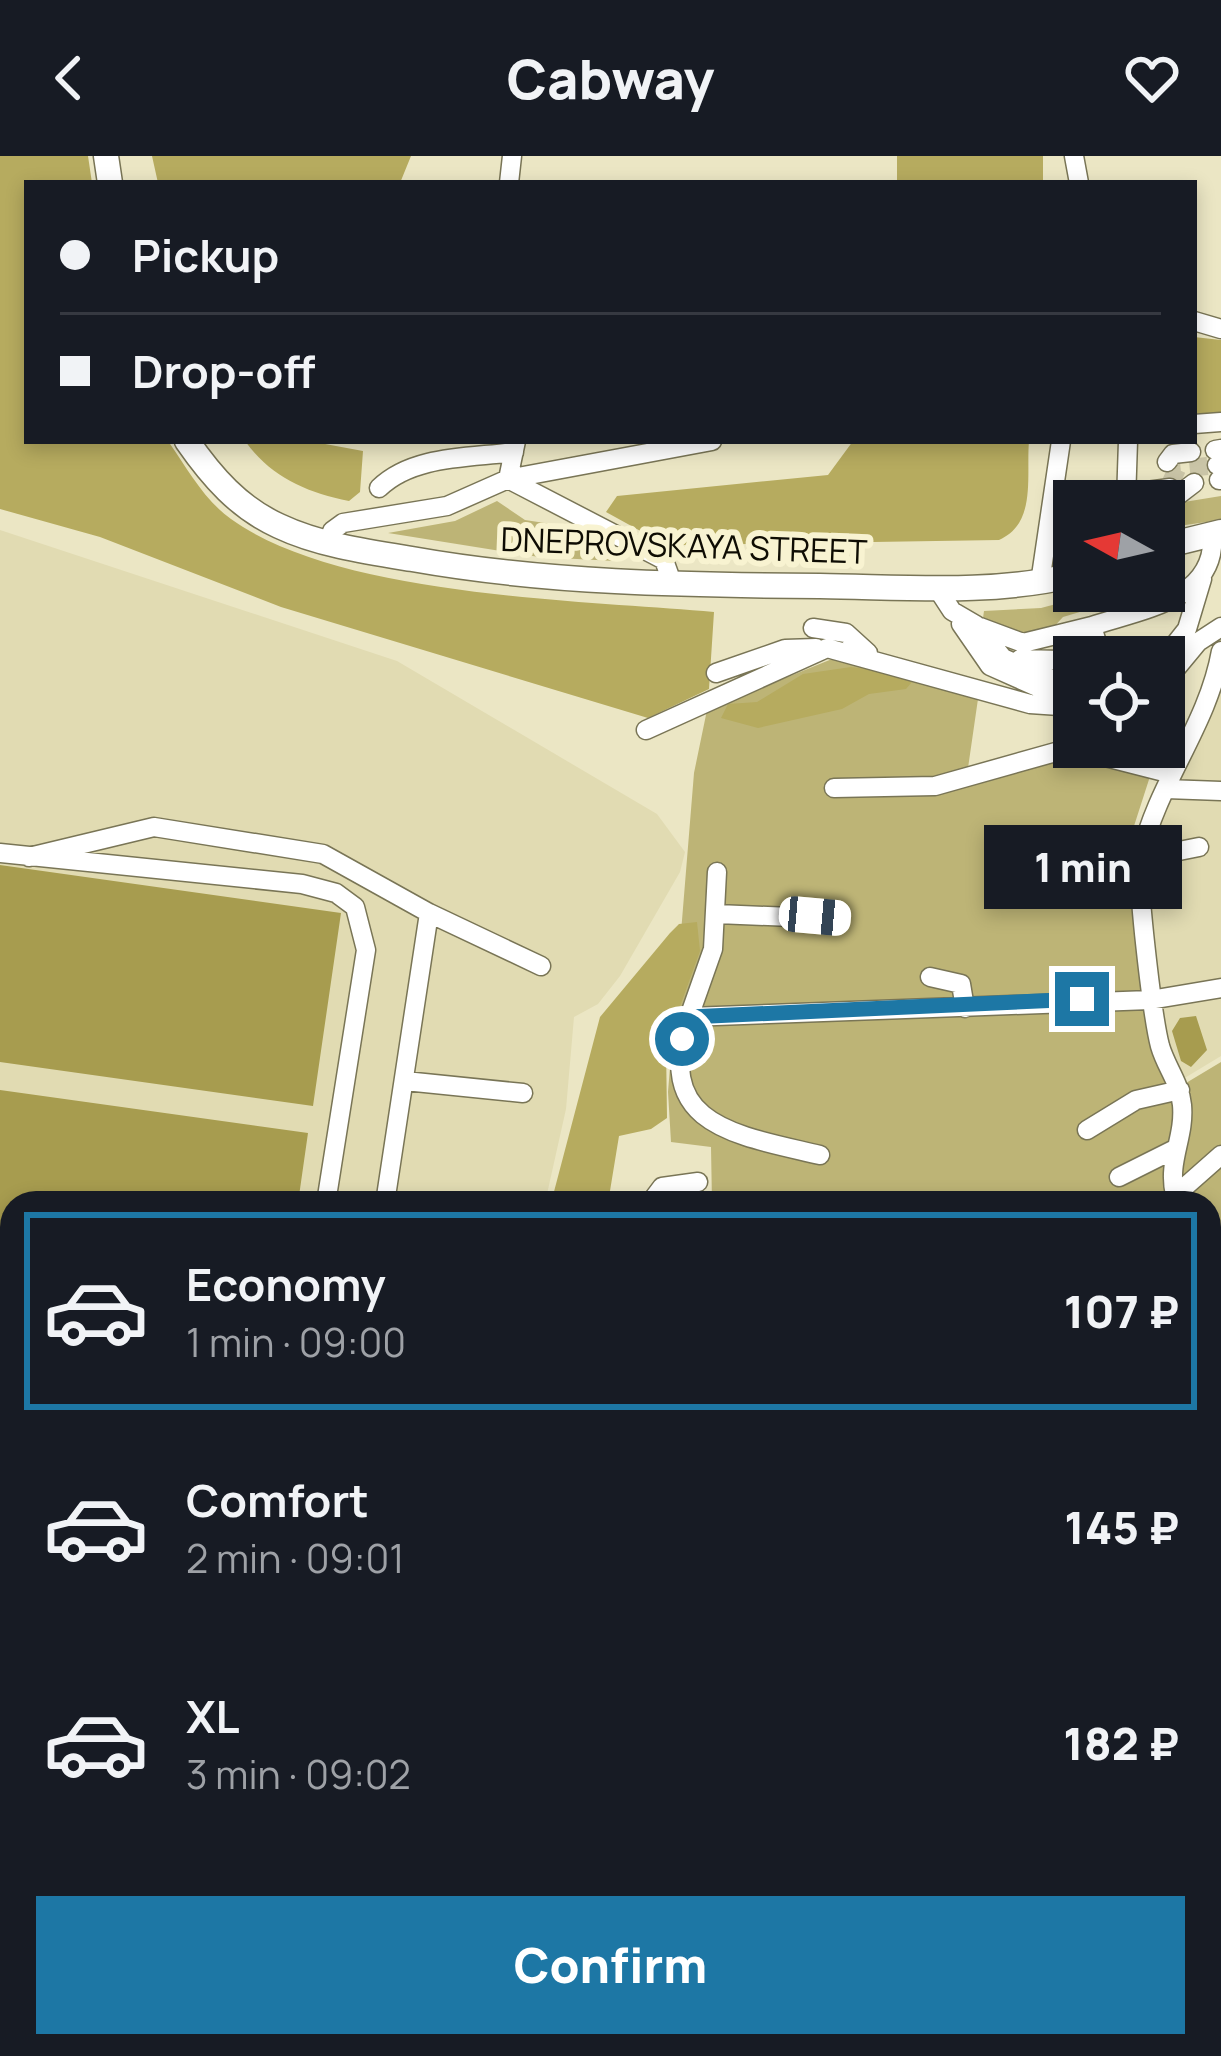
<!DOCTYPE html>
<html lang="en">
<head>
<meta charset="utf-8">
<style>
  :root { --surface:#171b24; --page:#20242c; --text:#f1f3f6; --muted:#9ea1a6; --line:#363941; --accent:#1d77a5 }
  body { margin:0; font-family:Manrope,sans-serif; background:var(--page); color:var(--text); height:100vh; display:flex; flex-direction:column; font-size:45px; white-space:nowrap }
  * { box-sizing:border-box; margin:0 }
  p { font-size:39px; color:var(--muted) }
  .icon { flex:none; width:66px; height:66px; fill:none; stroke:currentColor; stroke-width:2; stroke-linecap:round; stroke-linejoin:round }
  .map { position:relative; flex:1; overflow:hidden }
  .panel { position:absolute; left:0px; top:1035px; width:1221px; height:867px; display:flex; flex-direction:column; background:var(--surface); border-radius:36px 36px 0 0; box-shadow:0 6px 18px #0003 }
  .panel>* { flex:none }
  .hud { position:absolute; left:24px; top:24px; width:1173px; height:264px; border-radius:0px; box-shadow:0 6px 18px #0003; display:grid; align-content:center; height:264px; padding:0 36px; background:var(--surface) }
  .needle { width:78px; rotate:278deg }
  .buttons { position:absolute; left:1053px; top:324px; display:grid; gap:24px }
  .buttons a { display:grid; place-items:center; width:132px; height:132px; border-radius:0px; background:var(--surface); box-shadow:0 6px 18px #0003; font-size:60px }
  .end { position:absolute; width:54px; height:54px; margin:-27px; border:15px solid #1d77a5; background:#fff; box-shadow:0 0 0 6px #fff }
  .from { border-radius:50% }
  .bubble { position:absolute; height:84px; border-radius:0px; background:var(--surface); box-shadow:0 6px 18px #0003; font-size:39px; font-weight:800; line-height:84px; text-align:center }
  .car { position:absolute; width:36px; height:72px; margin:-36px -18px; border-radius:15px; box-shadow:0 0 9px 3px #0007; background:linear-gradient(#fff 24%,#345 0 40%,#fff 0 76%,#345 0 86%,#fff 0) }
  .hud b { display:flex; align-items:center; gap:42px; height:114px; font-size:45px }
  .hud b+b { border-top:3px solid var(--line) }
  .hud i { width:30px; height:30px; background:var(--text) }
  ul { padding:21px 0 0; list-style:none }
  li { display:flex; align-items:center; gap:36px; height:198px; margin:0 24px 18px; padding:0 12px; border:6px solid transparent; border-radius:0px }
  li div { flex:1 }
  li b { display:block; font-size:45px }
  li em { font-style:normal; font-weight:800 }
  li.active { border-color:var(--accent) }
  li>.icon { width:108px; height:108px; stroke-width:1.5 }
  .cta { display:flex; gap:24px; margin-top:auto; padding:24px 36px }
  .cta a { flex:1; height:138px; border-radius:0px; background:var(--accent); color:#fff; font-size:48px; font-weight:800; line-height:138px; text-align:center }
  header { display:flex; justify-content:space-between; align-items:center; height:156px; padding:0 36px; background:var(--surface); font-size:54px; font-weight:800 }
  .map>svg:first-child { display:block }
  .built { fill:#e1dbb2 }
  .green { fill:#bdb476 }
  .forest { fill:#b6ab5f }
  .water { fill:#a79c4f }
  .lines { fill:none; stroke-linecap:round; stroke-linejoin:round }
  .minor-tunnel { stroke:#cac5a7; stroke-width:18; stroke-dasharray:18 9; stroke-linecap:butt }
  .minor-casing { stroke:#797556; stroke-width:21 }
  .major-casing { stroke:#797556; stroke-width:27 }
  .minor { stroke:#fff; stroke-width:18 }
  .major { stroke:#fff; stroke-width:24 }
  .route { stroke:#1d77a5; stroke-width:15 }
  .labels { text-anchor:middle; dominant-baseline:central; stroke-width:12; stroke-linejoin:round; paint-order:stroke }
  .street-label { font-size:33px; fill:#0e0c03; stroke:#f8f3d1 }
</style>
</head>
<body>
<header><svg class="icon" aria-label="back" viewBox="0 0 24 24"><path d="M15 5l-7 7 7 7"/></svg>Cabway<svg class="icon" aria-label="heart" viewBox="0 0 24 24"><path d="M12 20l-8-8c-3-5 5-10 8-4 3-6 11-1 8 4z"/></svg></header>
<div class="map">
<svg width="1221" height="1900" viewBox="0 0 1221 1900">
  <rect width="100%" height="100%" fill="#ebe6c4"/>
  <path class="built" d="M0,374l397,131 260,153 28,38 -5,20 -60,104 -22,28 -24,13 -8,92 -21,94h-533v197l-12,-2z
    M1221,475v425l-43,26 -17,-55 -17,-167 70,-192z"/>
  <path class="green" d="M1221,340v24l-57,8v-10l20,-16z
    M497,345l28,19 33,5 53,29 4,7 -76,-4 -151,-24 67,-12z
    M1105,435h45l-87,26 -13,14 -29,4 -38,-17 1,-7 57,-3z
    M832,503l147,33 -11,76 89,-23 97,19 -30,93 23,117 34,112 40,-24v685l-12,-2v-542h-497l-1,-56 -40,-5 -3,-50 26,-319 13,-63z
    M596,1890h48l8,10h-68z
    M692,1890h180l2,10h-147z"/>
  <path class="forest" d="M0,0h88l4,27h-65v258h141c19,27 36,59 63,78 108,78 352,81 483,93l-5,77 -61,29 -367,-111 -181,-70 -100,-28z
    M152,0h259l-11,27h-242z
    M897,0h146v27h-146z
    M1194,181l27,3v75l-27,3z
    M245,285h64l54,10 -3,41 -11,9c-44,-9 -78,-24 -104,-60z
    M853,285h176c-3,34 8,83 -30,99l-317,5 -18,-1 -58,-32 11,-16 211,-21z
    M851,511l47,6 14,9 -6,7 -37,5 -27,15 -84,19 -37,-10 7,-14 29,-2 46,-28z
    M697,766l3,29 -34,94 1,73 -16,11 -32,7 -11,67h-57l49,-186 70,-84 9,-9z
    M0,1248l12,2v196l-12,-1z"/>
  <path class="water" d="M0,709l341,48 -28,193 -313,-44z
    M1196,860l11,34 -16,17 -10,-6 -9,-30 8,-13z
    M0,934l308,43 -10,70h-286v78l-12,-2z"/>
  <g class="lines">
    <path class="minor-tunnel" d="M1171,326l6,-13 40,-4
      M1061,504l38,-11"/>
    <g class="minor-casing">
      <path id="minor" d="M1074,0l5,27
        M509,27l3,-27
        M1194,165l27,8
        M1194,268l27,-2
        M516,285l-8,38 204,-38
        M1215,294l6,-1
        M1167,306l6,-8 18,-2
        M1217,309h4
        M1219,324h2
        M379,332c34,-33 91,-30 135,-36
        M1147,335l23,-3
        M1126,345l2,-60
        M1164,350l30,-23
        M332,375l11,-8 104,-17 61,-27 156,81 5,14
        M1041,420l20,-135
        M937,432l15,23 24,14 27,33 56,24 9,-1
        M961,468l29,42 63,28 21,2
        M980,471l43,16 69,-17
        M813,472l33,5 22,20
        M1098,490l-6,-20c47,-16 126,-26 120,-92
        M1164,502l23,-29 15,-50
        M1020,503l41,1
        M716,517l69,-24 31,-1
        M1164,527l34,-41 23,-15
        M646,574l181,-82 203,56 44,3
        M834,632l101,-2 135,-38 102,26
        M1166,633l55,2
        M0,697l302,31 34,9 19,14 11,43 -40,253
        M29,701l125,-30 169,27 106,59 -44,290
        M1139,703l60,-12
        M429,757l112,53
        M717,758l122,5
        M930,821l31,7 4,24
        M689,861l24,-68 4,-77
        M405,925l118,12
        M1087,974l49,-30 44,-10
        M820,999c-84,-20 -168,-29 -131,-138l461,-17 71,-12
        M1119,1021l54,-27
        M1175,1039c-8,-34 10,-57 7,-90 -2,-22 -16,-38 -22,-59 -7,-27 -25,-170 -19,-191 17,-73 67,-130 80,-204
        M1170,1044l51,-45
        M650,1047l12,-16 36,-5
        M0,1137l12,2
        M1209,1175l11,3
        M1209,1335l2,1
        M0,1473l12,1
        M1209,1493l12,2
        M0,1532l12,1
        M0,1552l12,2
        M0,1591l12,1
        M1209,1607l12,2
        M1209,1659l12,3
        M1209,1697l12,2
        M0,1703l8,1
        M1209,1768l12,9
        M1209,1795l12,-1
        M156,1890l2,10
        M677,1890l2,10
        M1130,1890l2,10
        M187,1896l25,1 17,-7
        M104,1900l2,-10
        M365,1900l2,-10
        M941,1900l6,-10"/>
    </g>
    <g class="major-casing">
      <path id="major" d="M106,0l4,27
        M187,285c25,36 52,67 92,85 40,19 89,26 133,33 135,24 271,26 408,27 85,1 171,9 254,-11
        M1164,390l57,-14"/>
    </g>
    <use href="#minor" class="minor"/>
    <use href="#major" class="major"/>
  </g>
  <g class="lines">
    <path class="route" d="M682,883l7,-22 393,-18"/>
  </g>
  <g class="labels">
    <g class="street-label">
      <text transform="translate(684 389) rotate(2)">DNEPROVSKAYA STREET</text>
    </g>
  </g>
</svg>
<div class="buttons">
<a><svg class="needle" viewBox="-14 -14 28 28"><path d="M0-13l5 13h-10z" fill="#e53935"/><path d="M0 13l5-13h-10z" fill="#9ea1a6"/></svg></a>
<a><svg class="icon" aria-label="locate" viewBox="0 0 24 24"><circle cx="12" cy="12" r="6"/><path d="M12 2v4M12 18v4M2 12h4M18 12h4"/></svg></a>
</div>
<i class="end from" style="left:682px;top:883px"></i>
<i class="end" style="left:1082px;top:843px"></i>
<div class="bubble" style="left:984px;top:669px;width:198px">1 min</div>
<i class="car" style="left:815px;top:760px;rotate:95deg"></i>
<div class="hud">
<b><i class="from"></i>Pickup</b>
<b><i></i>Drop-off</b>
</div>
<section class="panel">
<ul>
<li class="active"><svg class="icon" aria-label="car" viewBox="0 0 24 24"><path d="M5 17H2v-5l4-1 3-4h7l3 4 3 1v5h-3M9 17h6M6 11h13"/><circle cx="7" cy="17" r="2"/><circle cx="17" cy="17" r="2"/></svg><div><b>Economy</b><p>1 min · 09:00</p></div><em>107 ₽</em></li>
<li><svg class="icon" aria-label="car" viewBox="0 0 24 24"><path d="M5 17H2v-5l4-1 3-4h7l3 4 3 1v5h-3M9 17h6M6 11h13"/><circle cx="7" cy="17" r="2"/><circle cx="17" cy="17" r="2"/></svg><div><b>Comfort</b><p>2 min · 09:01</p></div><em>145 ₽</em></li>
<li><svg class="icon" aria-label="car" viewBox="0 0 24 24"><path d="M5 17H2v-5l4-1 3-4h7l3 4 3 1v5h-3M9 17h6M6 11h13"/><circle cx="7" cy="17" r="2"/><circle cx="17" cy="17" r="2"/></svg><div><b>XL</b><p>3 min · 09:02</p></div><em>182 ₽</em></li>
</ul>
<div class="cta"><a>Confirm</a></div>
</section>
</div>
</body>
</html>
